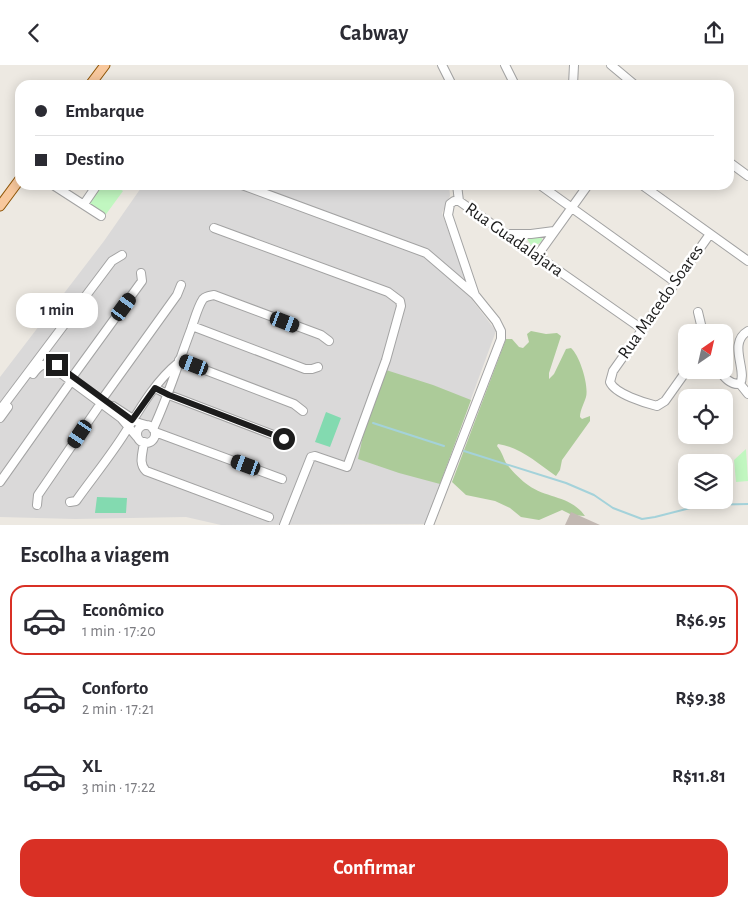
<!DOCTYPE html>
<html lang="pt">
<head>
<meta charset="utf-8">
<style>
  :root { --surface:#fff; --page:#f2f2f3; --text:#2b2b33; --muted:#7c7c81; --line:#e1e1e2; --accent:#d93025 }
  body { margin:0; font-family:"Alegreya Sans",sans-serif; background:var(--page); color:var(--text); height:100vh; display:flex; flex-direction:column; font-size:19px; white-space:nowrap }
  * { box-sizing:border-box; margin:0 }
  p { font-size:16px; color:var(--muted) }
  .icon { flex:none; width:28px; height:28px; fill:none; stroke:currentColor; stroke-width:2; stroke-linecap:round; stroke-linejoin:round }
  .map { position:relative; height:460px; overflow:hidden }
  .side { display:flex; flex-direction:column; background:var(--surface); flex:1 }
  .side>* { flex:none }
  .top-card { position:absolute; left:15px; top:15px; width:719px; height:110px; border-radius:15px; box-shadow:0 2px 12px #0003; display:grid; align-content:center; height:110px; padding:0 20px; background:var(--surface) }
  .needle { width:32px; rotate:34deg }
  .controls { position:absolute; left:678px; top:259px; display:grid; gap:10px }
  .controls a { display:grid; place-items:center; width:55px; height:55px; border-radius:10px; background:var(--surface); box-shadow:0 2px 12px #0003; font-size:25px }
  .end { position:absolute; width:22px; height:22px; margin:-11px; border:6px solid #1c1c1c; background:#fff; box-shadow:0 0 0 2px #fff }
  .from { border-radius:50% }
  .bubble { position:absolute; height:35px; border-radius:15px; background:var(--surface); box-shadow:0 2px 12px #0003; font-size:16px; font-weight:700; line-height:35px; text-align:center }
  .car { position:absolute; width:15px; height:30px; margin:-15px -8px; border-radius:6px; box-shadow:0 0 4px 1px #0007; background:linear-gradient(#222 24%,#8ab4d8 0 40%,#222 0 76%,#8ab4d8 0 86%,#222 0) }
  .top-card b { display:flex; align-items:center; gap:18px; height:48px; font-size:19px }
  .top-card b+b { border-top:1px solid var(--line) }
  .top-card i { width:12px; height:12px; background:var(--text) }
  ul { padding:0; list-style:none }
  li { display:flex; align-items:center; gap:15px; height:70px; margin:0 10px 8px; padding:0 10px; border:2px solid transparent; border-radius:15px }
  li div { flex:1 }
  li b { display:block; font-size:19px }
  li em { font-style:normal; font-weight:700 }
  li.selected { border-color:var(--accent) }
  li>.icon { width:45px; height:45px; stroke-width:1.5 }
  h2 { padding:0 20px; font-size:22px; line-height:60px }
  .button { display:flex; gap:10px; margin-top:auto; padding:10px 20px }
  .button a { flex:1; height:58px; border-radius:15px; background:var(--accent); color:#fff; font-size:20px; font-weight:700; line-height:58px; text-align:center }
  header { display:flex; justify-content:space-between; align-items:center; height:65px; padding:0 20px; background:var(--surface); font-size:22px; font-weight:700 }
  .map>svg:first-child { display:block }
  .residential { fill:#dad9d9 }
  .forest { fill:#accb99 }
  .park { fill:#c1f7c0 }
  .pitch { fill:#83dab0 }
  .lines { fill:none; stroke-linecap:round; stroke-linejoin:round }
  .stream { stroke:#a4d2da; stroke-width:2 }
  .building { fill:#c2b8b2 }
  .minor-casing { stroke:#a3a3a3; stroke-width:10 }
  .major-casing { stroke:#8f5506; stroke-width:11 }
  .minor { stroke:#fff; stroke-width:8 }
  .major { stroke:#f8c89d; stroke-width:9 }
  .route { stroke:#1c1c1c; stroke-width:6 }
  .labels { text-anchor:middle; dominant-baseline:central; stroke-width:5; stroke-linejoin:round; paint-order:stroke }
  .street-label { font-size:18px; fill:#1c1c1c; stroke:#fff }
</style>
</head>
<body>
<header><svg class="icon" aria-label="back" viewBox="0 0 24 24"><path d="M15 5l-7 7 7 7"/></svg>Cabway<svg class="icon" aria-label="share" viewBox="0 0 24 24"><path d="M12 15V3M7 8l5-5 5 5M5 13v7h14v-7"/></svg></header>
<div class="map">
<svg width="748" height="460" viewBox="0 0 748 460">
  <rect width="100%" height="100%" fill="#ede9e2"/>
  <path class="residential" d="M143,120h306l1,11 -8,17 31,88 23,30 -71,193 -204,1 -35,-8 -111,2 -75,-2v-140l104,-136z"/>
  <path class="forest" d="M531,266l15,3 11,-1 4,3 -12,37v6l5,-5 12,-25 5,-1c9,8 18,38 15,49 -2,7 -6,13 -6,20l2,2 8,-3v5l-28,39 -2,10 -4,6c-19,-13 -36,-29 -58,-32l-1,2c5,6 6,11 9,17 5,7 15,17 22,22 19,14 42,10 57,31l-13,-1 -10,-5 -23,10 -18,-3 -11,-9 -15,-7 -29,-6 -14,-13 54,-143h6l7,8 4,1 6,-6 -2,-8z
    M386,305l47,15 38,15 -31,84 -41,-11 -41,-14 6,-28z"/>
  <path class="park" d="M97,120h17l9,6 -19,26 -20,-13z
    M542,170v6l-9,7 -8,-12z
    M746,384l2,32 -12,1 -2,-22z"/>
  <path class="pitch" d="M326,347l15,6 -11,29 -15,-5z
    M97,432l30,1 -1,15h-31z"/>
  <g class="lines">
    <path class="stream" d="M373,358l71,23
      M464,386l102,32 28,12 19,13 29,11 13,-2 47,-12 46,-1"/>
  </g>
  <path class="building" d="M571,447l29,13h-35z"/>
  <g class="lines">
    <g class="minor-casing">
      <path id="minor" d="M442,0l10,20
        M505,0l10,20
        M611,0l24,20
        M573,20l1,-20
        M729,97l19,14
        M53,120l48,31
        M242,120l184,68 49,42
        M457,120l2,16
        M540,120l135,97
        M642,120l106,76
        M84,139l13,-19
        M214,163l174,64 12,9 1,5 -15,54 -39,107 -32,-11 -4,1 -27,68
        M506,169h25l23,-3
        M537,191l51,-71
        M698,247l5,21
        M192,261l113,43h7l6,-2
        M179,295l115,44 9,7
        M687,305l-22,31 -8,5c-12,-3 -42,-12 -47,-24l3,-11 97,-137
        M719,305c5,7 11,15 21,14l8,10
        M33,309c5,-7 10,-12 18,-8l70,52 16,19
        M740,319c8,-13 -13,-41 8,-53
        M155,323l14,7 115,44 7,-1
        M113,341l26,17 7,2
        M0,345l112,-149 10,-6
        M0,353l8,-11
        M137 369a9 9 0 1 1 18 0a9 9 0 1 1-18 0Z
        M153,364c15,-32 25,-65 37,-97 4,-10 7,-24 13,-33 3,-3 6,-3 11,-4l107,40 8,6
        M155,367l127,47
        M144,377c-1,11 -6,21 2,29l123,46
        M0,417l72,-102 1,-4 69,-95 -1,-8
        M70,437l6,-1c17,-24 37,-48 52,-73 14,-23 29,-48 50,-65
        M37,440l1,-10 63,-92 2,-5 74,-103 4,-10
        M429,460l72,-186v-8l-5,-10 -21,-26 -27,-80 2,-11 4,-3h5l183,128"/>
    </g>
    <g class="major-casing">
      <path id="major" d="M90,20l15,-20
        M0,141l20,-27"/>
    </g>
    <use href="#minor" class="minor"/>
    <use href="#major" class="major"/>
  </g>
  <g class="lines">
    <path class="route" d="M57,300l75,55 23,-32 14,7 115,44"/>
  </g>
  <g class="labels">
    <g class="street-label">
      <text transform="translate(514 175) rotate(35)">Rua Guadalajara</text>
      <text transform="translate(661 237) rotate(-55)">Rua Macedo Soares</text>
    </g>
  </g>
</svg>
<div class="controls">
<a><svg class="needle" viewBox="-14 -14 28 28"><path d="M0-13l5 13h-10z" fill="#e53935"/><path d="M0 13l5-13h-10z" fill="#7c7c81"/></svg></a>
<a><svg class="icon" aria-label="locate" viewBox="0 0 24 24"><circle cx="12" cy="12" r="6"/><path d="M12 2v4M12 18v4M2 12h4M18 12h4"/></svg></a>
<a><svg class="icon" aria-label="layers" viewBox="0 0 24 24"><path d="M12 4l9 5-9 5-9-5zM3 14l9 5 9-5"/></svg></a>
</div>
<i class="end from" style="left:284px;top:374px"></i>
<i class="end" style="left:57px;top:300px"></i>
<div class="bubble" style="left:16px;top:228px;width:82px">1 min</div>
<i class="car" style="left:124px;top:242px;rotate:36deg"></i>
<i class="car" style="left:285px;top:257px;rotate:111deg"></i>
<i class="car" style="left:194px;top:300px;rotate:291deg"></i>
<i class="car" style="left:80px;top:369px;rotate:214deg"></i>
<i class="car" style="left:246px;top:400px;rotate:290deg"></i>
<div class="top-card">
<b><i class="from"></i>Embarque</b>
<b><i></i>Destino</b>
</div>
</div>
<section class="side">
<h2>Escolha a viagem</h2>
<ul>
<li class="selected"><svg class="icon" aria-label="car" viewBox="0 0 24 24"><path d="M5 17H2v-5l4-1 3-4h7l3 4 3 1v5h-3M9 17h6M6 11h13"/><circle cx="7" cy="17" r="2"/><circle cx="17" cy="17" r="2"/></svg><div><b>Econômico</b><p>1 min · 17:20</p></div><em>R$6.95</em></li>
<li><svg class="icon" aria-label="car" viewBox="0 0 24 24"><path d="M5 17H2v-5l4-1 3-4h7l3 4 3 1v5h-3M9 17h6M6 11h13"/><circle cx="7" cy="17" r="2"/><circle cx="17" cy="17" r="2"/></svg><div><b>Conforto</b><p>2 min · 17:21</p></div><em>R$9.38</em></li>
<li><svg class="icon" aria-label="car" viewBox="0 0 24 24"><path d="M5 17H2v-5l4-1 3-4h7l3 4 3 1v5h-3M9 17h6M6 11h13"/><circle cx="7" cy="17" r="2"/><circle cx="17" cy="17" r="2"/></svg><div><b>XL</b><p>3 min · 17:22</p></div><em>R$11.81</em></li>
</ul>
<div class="button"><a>Confirmar</a></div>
</section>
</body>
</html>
